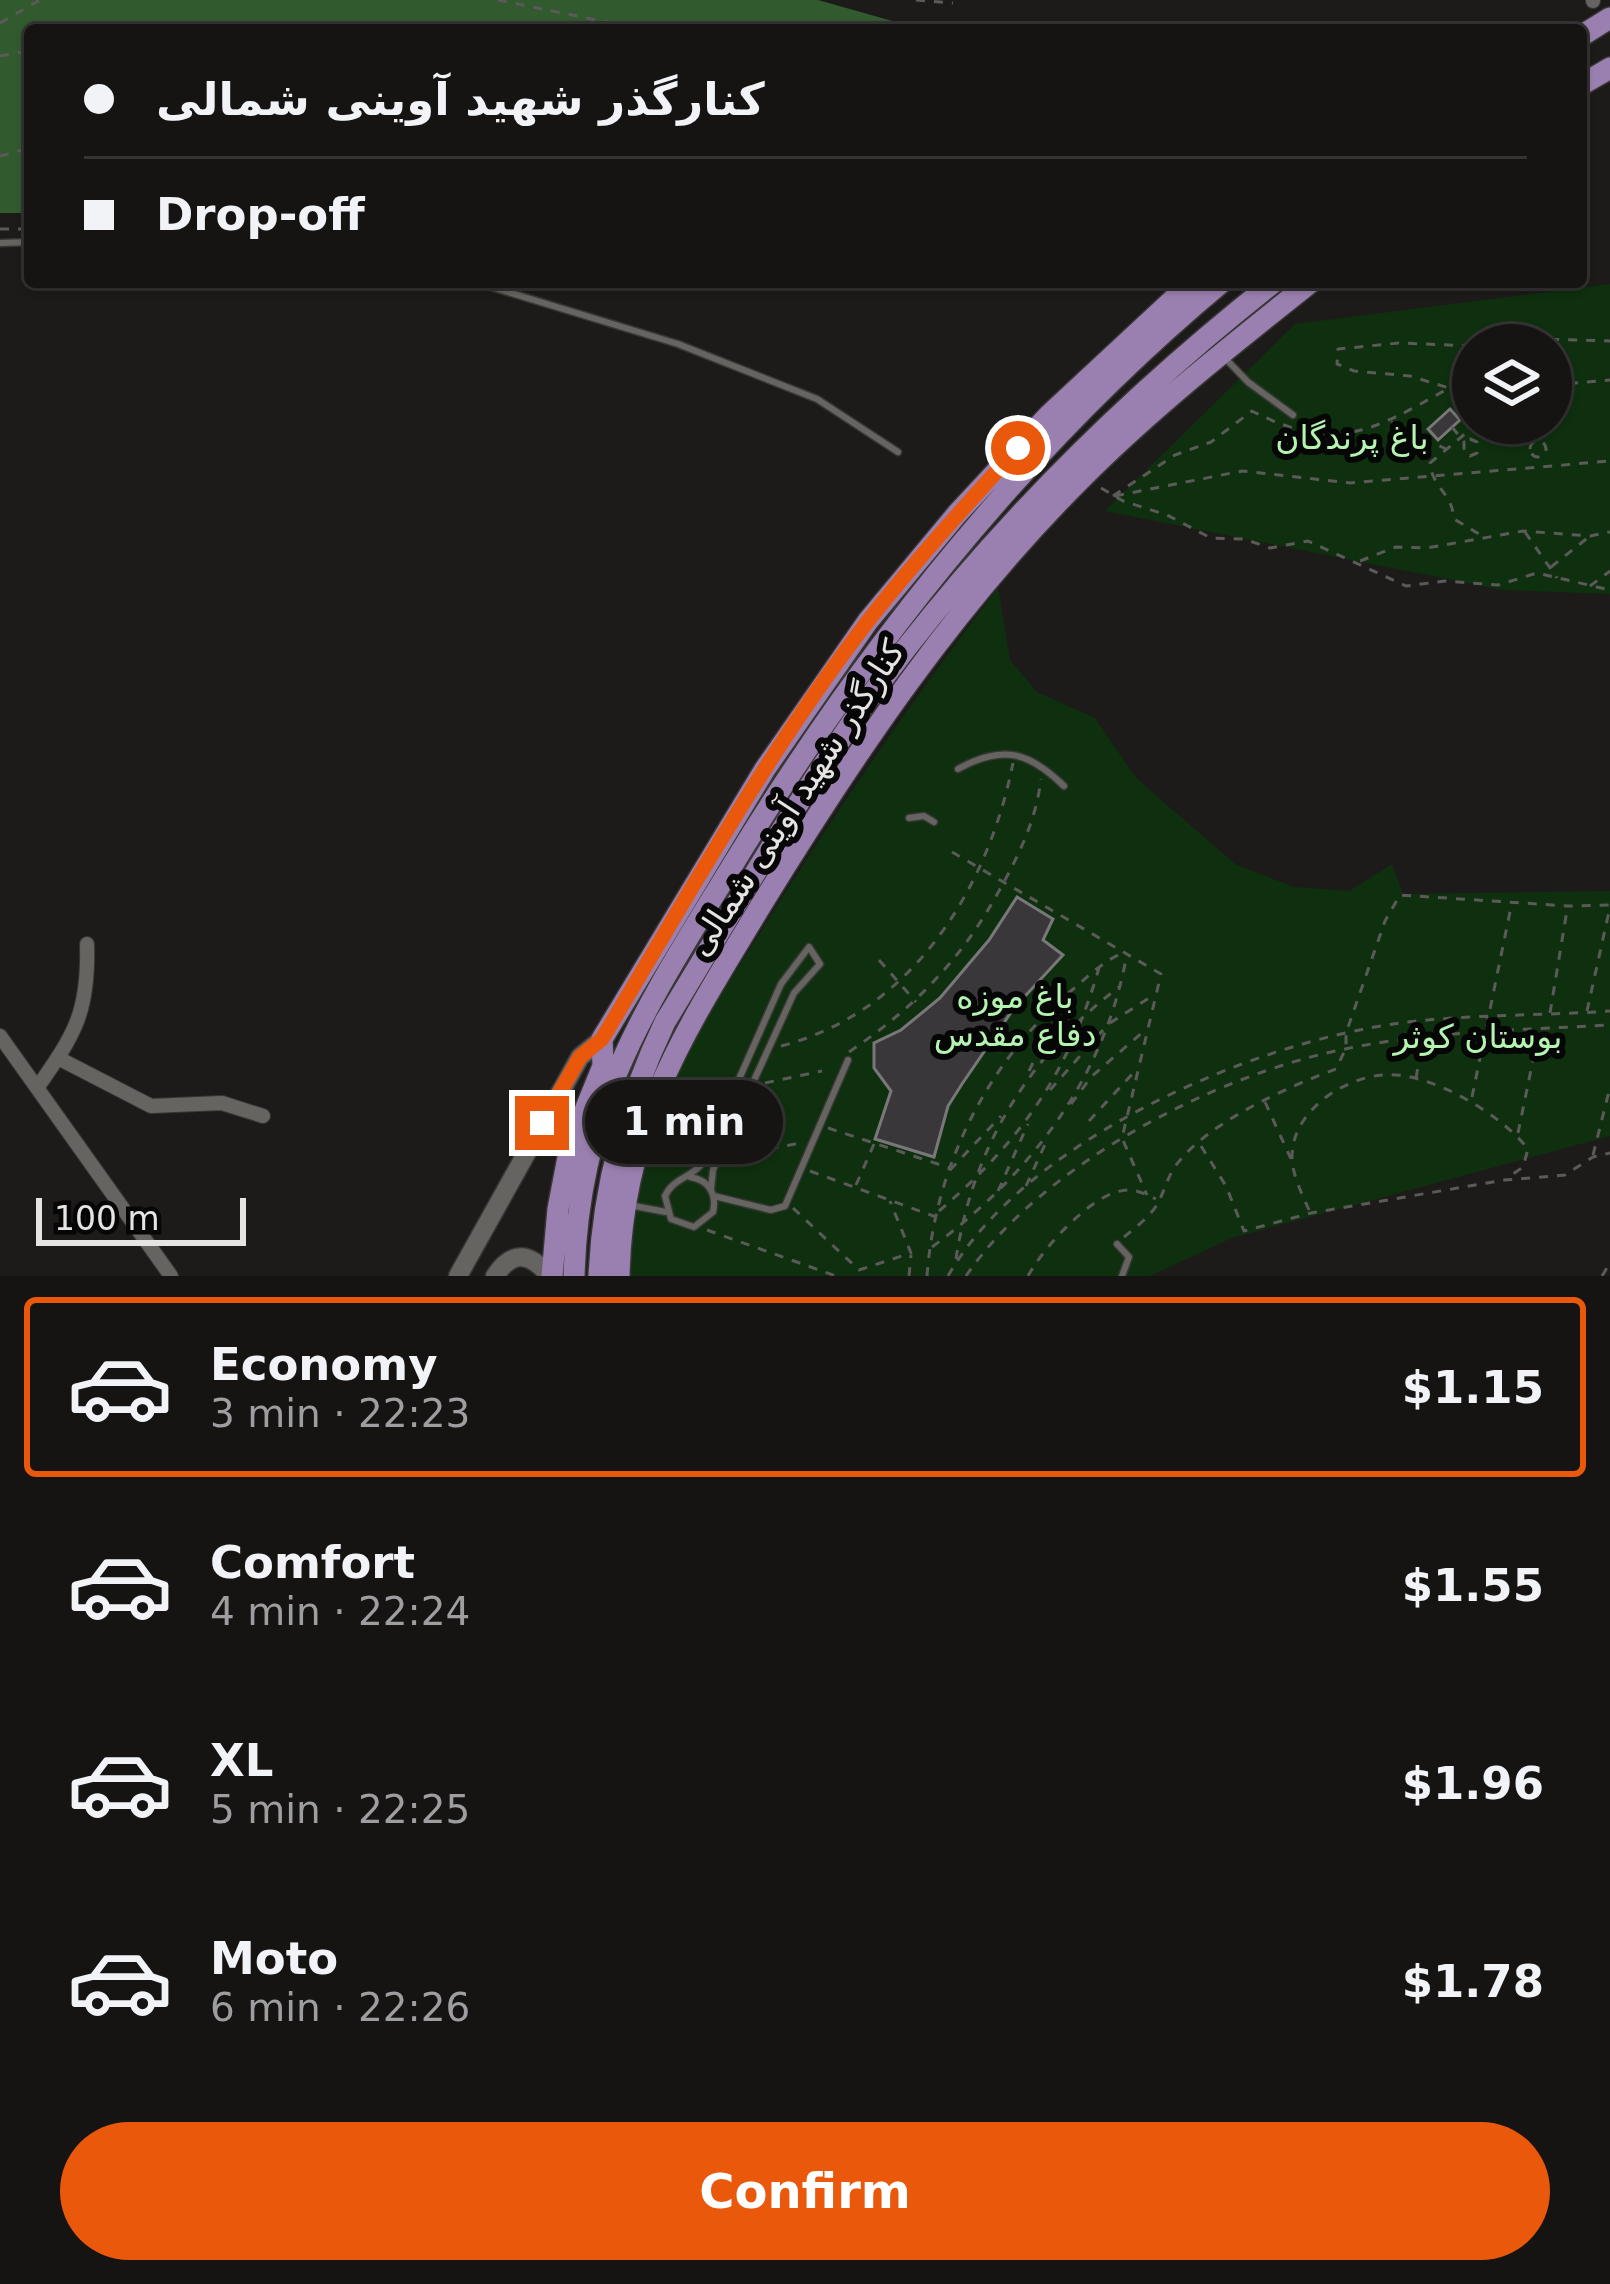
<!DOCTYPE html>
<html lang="en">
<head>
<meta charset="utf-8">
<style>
  :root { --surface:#161413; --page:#232121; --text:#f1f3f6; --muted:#9e9ea0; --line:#353333; --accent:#ea580c }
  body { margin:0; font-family:"DejaVu Sans",Vazirmatn,sans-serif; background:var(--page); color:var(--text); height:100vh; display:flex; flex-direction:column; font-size:45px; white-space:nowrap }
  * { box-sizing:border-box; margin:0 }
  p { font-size:39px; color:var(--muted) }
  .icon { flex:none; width:66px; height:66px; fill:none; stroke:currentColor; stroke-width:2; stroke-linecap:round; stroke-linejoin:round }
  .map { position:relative; height:1276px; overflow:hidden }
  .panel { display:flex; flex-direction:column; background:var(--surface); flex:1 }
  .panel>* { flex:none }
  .top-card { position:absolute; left:24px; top:24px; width:1563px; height:264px; border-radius:12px; box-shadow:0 3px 9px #0004,0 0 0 3px var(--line); display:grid; align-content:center; height:264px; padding:0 60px; background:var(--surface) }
  .controls { position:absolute; left:1452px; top:324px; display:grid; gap:24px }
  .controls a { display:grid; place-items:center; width:120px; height:120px; border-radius:50%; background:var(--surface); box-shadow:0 3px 9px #0004,0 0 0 3px var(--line); font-size:60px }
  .scale { position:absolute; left:36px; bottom:30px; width:210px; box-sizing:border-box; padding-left:12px; border:6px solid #e5e4e2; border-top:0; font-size:33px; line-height:42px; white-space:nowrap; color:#e5e4e2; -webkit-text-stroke:9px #070606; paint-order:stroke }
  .end { position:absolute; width:54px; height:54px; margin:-27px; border:15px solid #ea580c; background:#fff; box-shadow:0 0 0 6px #fff }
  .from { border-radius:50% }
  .bubble { position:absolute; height:84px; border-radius:42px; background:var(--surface); box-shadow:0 3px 9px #0004,0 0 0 3px var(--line); font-size:39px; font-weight:700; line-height:84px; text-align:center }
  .top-card b { display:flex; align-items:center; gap:42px; height:114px; font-size:45px }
  .top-card b+b { border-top:3px solid var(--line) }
  .top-card i { width:30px; height:30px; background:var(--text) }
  ul { padding:21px 0 0; list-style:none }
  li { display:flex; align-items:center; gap:36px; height:180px; margin:0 24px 18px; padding:0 36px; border:6px solid transparent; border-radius:12px }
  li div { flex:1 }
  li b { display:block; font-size:45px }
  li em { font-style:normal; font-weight:700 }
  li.selected { border-color:var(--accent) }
  li>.icon { width:108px; height:108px; stroke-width:1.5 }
  .action { display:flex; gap:24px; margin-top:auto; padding:24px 60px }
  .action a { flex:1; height:138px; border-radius:72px; background:var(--accent); color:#fff; font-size:48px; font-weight:700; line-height:138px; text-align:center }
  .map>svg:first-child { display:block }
  .green { fill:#0e300e; fill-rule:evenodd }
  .forest { fill:#315a2f }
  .building { fill:#39373a; stroke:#79777a; stroke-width:3 }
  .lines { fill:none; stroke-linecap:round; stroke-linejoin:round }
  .lane-casing { stroke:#383736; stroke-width:9 }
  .street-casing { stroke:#383736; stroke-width:16 }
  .secondary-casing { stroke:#383736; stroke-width:21 }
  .primary-casing { stroke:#383736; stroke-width:24 }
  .path { stroke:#5c5a58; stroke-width:3; stroke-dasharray:9 9; stroke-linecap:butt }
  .lane { stroke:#666461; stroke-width:6 }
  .street { stroke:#666461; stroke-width:14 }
  .secondary { stroke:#666461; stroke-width:18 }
  .primary { stroke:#9a80b0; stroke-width:21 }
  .route { stroke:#ea580c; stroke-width:15 }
  .labels { text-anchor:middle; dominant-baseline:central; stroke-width:12; stroke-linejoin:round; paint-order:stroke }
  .park-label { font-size:33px; fill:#b4f4b0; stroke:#070606 }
  .street-label { font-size:33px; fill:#e5e4e2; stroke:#070606 }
</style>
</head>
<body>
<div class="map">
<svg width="1610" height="1276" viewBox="0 0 1610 1276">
  <rect width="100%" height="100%" fill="#1d1b19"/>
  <path class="green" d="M1610,284v310l-107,-4 -398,-79 190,-187zM1473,345h78v78h-78z
    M998,588l12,72 27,32 58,26 41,60 99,86 59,23 55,4 43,-27 11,30 207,-3v245l-378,102 -82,38h-520c-1,-55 10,-119 31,-169 25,-62 64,-118 99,-174 74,-119 152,-234 238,-345z"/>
  <path class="forest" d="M0,0h818l85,24 -3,6h-870v183h-30z"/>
  <path class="building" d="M1450,409l10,11 -22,20 -10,-11z
    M1017,897l36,22 -10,21 20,15 -49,53 -52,76 -14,22 -14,51 -59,-18 16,-48 -17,-23v-25l27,-13 39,-32 49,-58z"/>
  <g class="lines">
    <g class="lane-casing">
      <path id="lane" d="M0,243l30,-1
        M475,282l203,62 139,55 81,53
        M1223,356l25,26 45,33
        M958,769c45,-25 71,-17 106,17
        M909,818l15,-2 10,6
        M690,1177c19,3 27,17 23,35l-19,15 -23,-8 -6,-23c8,-17 24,-18 36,-31l80,-181 28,-37 11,17 -26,29 -81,177 -2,19
        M714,1196l57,14 14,-4 63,-146
        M629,1205l37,7
        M1117,1244l12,13 -7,19"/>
    </g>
    <g class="street-casing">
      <path id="street" d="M1593,1v-1
        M0,1036l171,240
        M58,1058l93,48 71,-3 41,13
        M37,1088c38,-54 52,-76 50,-144"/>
    </g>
    <g class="secondary-casing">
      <path id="secondary" d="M458,1276l122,-219 22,-18
        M495,1276c18,-27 35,-23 55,0"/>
    </g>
    <g class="primary-casing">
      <path id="primary" d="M1581,36l29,-18
        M1581,85l29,-17
        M552,1276l6,-67 12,-62 33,-81 -1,-27 163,-270 103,-148 89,-107 92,-99 143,-133
        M574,1276c5,-172 72,-269 158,-410 133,-218 293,-420 490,-584
        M599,1276c4,-91 27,-172 66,-254 77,-126 151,-257 242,-375 107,-137 230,-257 367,-365
        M619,1276c3,-151 66,-245 141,-369 94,-153 194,-302 322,-429 71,-71 151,-134 229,-196"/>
    </g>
    <path class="path" d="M498,0l148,30
      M916,0l37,3
      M0,23l40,-23
      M0,56l30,-5
      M0,156l30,-8
      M0,229h30
      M1479,345l29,-7 102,3
      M1551,385l59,-5
      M1391,422l55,27
      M1478,423l-48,40c2,25 22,29 24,56l30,18
      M1452,427l12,15v10l6,4 7,-3v-11l-7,-3 -6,3
      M1530 449a8 8 0 1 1 16 0a8 8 0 1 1-16 0Z
      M1101,488l22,13 44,14 44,23 33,1 26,9 38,-7 98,45 39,-5 53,4 39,-12 73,17
      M1113,496l62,-41 36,-13 41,-31c84,43 121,20 197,-23l-39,-12 -56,-5 -17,-7 1,-15 61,-6 74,3
      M1115,496l127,-25 108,12 260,-22
      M1525,532l32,46
      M1360,561l36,-14 31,1 96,-17 67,5 20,-4
      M1551,567l39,-31
      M1590,586l20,-15
      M952,852l209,122 -39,164 25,57
      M879,960l37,42
      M1587,1011l23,-104
      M1550,1013l17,-103
      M1110,1023l42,-27
      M781,1046c132,-34 207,-158 232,-283
      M849,1052c65,-44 112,-92 150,-161 20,-36 37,-71 42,-112
      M1029,1071l34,-72
      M1416,1078l7,-38
      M765,1083l57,-12
      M1050,1090l53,-60
      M1472,1097l40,-195
      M1265,1102l26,57
      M1071,1104l20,-27 53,-46
      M1089,1121l46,-50
      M828,1128l122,40
      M1518,1133l21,-102
      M1201,1146l25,40 18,45 67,-18 194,-33 60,-5 28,-18 17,-4
      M734,1155l67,-12
      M1593,1155l17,-68
      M950,1170l51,-54
      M810,1171l126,46
      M856,1185l18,-41
      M1026,1186l21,-46
      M998,1191l30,-67
      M793,1208l66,62 52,-17 -21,-52
      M1309,1210c-7,-16 -17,-36 -17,-53 0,-45 49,-78 90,-82 46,-5 119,39 146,74l-5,18 -17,12
      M939,1211c82,-70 130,-139 160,-243
      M707,1230l129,46
      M1124,1237c12,-10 26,-20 34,-34 6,-11 9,-24 16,-35 30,-44 113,-81 162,-99l10,-21v-15l39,-112 15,-26 168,11 42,-1
      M932,1247c98,-72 174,-171 195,-294
      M956,1259c17,-113 73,-203 163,-272
      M909,1276l2,-21
      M927,1276c8,-110 61,-215 145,-286 17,-14 33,-31 54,-38
      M948,1276c78,-136 302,-233 452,-253 69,-9 140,-7 210,-12
      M966,1276c76,-111 248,-201 379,-227 86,-18 177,-19 265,-24
      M1028,1276c15,-28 67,-87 101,-86 9,0 18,5 27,9
      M1602,1276l8,-13"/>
    <use href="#lane" class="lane"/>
    <use href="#street" class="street"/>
    <use href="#secondary" class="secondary"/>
    <use href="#primary" class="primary"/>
  </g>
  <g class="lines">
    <path class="route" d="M542,1123l38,-66 22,-18c85,-141 165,-287 266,-418 47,-60 99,-117 150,-173"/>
  </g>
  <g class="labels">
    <g class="park-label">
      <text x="1352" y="437">باغ پرندگان</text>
      <text x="1015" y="996">باغ موزه<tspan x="1015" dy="38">دفاع مقدس</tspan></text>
      <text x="1478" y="1036">بوستان کوثر</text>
    </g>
    <g class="street-label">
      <text transform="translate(796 798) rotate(-57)">کنارگذر شهید آوینی شمالی</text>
    </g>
  </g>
</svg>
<div class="controls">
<a><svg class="icon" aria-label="layers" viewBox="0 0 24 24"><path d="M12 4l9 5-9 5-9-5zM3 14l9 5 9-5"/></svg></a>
</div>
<div class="scale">100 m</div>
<i class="end from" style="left:1018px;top:448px"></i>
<i class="end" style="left:542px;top:1123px"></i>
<div class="bubble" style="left:585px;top:1080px;width:198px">1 min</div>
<div class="top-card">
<b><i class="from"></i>کنارگذر شهید آوینی شمالی</b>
<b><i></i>Drop-off</b>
</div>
</div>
<section class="panel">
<ul>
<li class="selected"><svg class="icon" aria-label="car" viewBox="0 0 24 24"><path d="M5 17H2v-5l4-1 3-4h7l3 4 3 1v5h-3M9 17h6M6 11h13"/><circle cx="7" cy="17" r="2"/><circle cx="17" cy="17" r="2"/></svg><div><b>Economy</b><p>3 min · 22:23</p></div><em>$1.15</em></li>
<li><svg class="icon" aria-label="car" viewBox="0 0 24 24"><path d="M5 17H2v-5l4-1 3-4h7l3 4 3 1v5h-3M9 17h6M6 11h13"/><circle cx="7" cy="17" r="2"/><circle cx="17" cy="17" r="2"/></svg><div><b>Comfort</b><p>4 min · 22:24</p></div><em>$1.55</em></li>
<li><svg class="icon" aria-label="car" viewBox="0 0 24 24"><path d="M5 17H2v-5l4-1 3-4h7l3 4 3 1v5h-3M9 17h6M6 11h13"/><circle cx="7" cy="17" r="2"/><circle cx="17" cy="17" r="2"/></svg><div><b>XL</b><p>5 min · 22:25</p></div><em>$1.96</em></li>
<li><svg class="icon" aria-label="car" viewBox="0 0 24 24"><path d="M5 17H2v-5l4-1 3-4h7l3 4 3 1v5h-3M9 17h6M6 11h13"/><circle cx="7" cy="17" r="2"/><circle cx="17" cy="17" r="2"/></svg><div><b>Moto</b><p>6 min · 22:26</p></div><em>$1.78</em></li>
</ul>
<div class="action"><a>Confirm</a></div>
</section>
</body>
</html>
